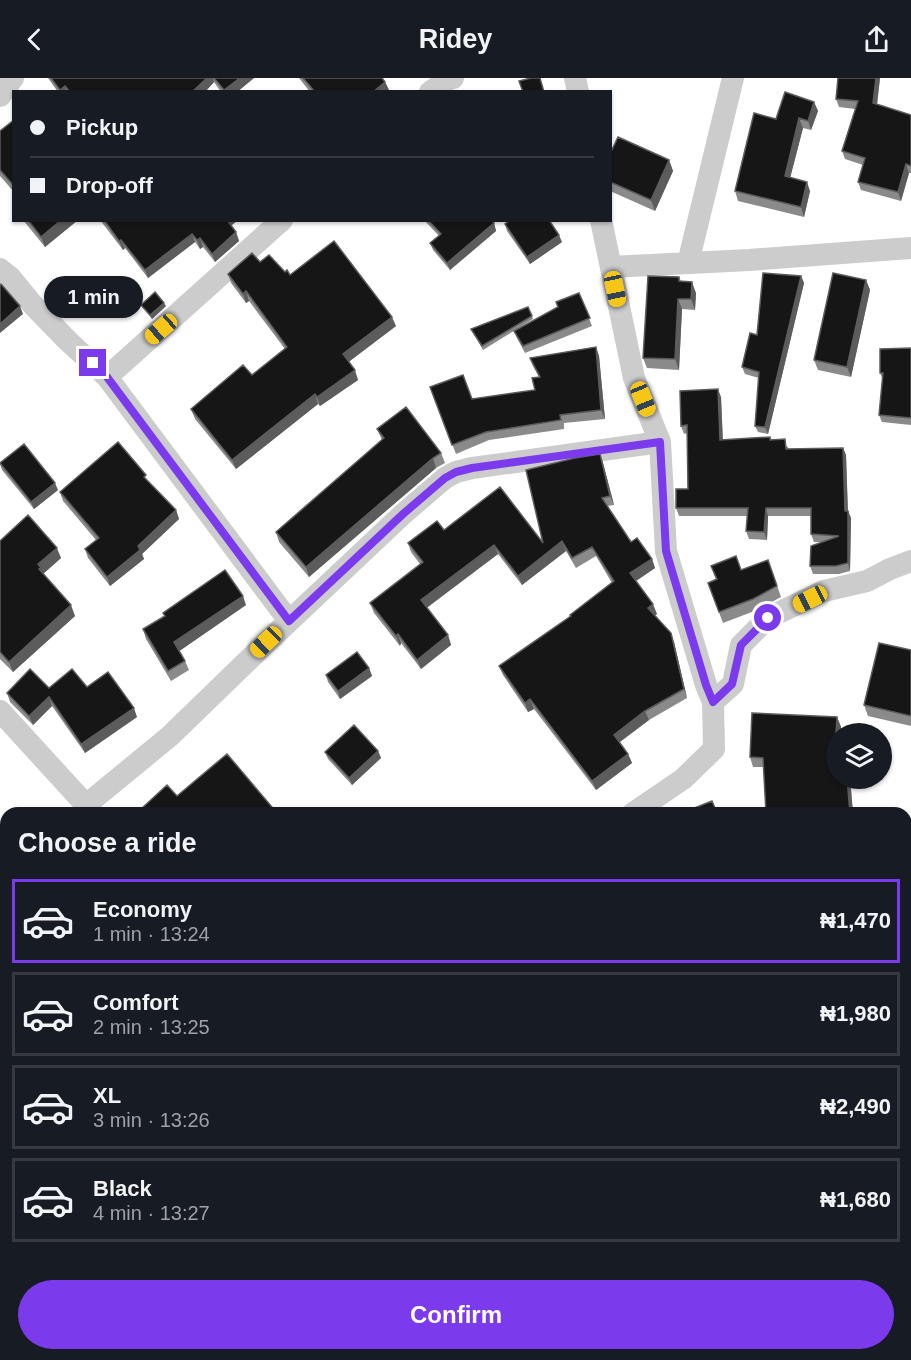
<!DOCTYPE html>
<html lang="en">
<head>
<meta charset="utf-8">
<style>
  :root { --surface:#171b24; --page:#20242c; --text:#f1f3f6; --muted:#9ea1a6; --line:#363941; --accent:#7c3aed }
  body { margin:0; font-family:Helvetica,sans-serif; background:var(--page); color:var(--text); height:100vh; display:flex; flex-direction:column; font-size:22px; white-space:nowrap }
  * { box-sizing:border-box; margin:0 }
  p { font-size:20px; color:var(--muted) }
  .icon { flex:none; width:33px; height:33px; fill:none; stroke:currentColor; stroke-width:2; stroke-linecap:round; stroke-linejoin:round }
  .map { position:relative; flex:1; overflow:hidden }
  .sheet { position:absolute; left:0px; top:729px; width:912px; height:554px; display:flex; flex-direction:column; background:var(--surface); border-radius:18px 18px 0 0; box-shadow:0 2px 4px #0004 }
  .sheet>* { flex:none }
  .guide { position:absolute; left:12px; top:12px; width:600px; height:132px; border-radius:0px; box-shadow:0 2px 4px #0004; display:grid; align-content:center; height:132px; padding:0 18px; background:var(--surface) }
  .controls { position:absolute; left:826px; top:645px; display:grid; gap:12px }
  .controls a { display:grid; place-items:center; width:66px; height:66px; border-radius:50%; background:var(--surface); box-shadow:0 2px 4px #0004; font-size:30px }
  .end { position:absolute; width:27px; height:27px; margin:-14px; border:8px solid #7c3aed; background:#fff; box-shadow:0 0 0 3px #fff }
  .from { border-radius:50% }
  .bubble { position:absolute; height:42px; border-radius:21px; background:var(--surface); box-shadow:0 2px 4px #0004; font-size:20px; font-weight:800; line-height:42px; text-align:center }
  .car { position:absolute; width:18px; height:36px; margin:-18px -9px; border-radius:8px; box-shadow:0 0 4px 2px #0007; background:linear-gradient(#f5c518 24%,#345 0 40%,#f5c518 0 76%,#345 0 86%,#f5c518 0) }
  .guide b { display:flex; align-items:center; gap:21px; height:57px; font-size:22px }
  .guide b+b { border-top:2px solid var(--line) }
  .guide i { width:15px; height:15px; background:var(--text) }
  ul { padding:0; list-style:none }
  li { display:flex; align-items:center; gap:18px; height:84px; margin:0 12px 9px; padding:0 6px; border:3px solid var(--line); border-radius:0px }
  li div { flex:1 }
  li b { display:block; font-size:22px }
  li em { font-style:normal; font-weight:800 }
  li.active { border-color:var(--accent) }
  li>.icon { width:54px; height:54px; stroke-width:1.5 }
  h2 { padding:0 18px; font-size:27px; line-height:72px }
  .primary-button { display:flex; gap:12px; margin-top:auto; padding:12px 18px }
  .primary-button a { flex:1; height:69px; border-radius:36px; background:var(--accent); color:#fff; font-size:24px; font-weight:800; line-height:69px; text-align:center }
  header { display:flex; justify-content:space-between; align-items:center; height:78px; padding:0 18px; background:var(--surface); font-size:27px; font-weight:800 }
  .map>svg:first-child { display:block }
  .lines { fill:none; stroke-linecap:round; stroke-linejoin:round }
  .minor { stroke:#ccc; stroke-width:22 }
  .wall { fill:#8a8a8a }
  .shaded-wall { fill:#5c5c5c }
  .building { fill:#161616; stroke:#5c5c5c; stroke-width:1.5 }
  .route { stroke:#7c3aed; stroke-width:8 }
</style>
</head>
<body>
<header><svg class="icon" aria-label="back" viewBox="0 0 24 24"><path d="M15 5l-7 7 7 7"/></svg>Ridey<svg class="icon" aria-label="share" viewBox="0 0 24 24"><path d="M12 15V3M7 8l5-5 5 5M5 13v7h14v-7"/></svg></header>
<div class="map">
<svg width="911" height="1282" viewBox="0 0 911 1282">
  <rect width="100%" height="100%" fill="#fff"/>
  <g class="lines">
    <path class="minor" d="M575,0l3,14
      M430,14l17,-12 6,-2
      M0,18l13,-18
      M601,142l33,158 26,64 6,109 40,134 7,17 1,47 -31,30 -50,34
      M688,185l45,-185
      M611,189l138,-7 162,-12
      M0,191l10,8 23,28 35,36 39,36 182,244
      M107,299l175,-157
      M713,624l20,-18 8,-39 27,-27 56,-27 43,-10 23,-12 21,-8
      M0,633l86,94 5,8
      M86,727l84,-69 96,-93 137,-129 42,-36 11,-6 16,-4 188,-26
      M906,883h5
      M0,1082l6,3
      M633,1276v6
      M342,1282l1,-6"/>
  </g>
  <path class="wall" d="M48,0h206l-17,14h-16l-7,-10 -9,10h-147z
    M299,0h83l3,4 4,8 -2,2h-77z
    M880,0l-3,27 34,10v58h-2l-8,28 -40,-11 -3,-8 5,-17 -18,-6 -3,-8 13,-42 -16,-2 -3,-8z
    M814,24l4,9 -7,19 -8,-2 -13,50 20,13 -6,26 -66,-16 -3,-10 41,-72z
    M14,42v72l-14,-16v-45z
    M610,76l59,6 4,11 -18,40 -45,-20z
    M23,142h55l-33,27z
    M100,142h138l-7,6 5,6 3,9 -24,21 -12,-15 -3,2 -5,-7 -47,36 -23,-30 -2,2z
    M424,142h67l3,3 2,8 -46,39 -17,-20 -3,-7 9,-7z
    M505,146l57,18 -32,22 -23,-33z
    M260,184l25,10 111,54 -48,36 10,18 -38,26 -2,-2 -82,65 -41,-50 -4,-10 61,-34 33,-26 -36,-48 -3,2 -15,-20 -3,-9z
    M801,198l3,7 -36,151 -10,-2 -3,-6 4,-48 -14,-4 -3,-7 15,-32z
    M679,199l2,4 15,12 -1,17 -13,-1 -3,61 -32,-2 -4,-10z
    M866,202l4,10 -19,87 -33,-7 -4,-10z
    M579,215l13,33 -67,27 -8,-15 -3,-7 44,-24z
    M141,227l25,1 -14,13 -9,-11z
    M528,229l5,12 -50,31 -12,-21z
    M596,269l3,9 6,63 -41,4v6l-75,11 -33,14 -26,-67 42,12 63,-9 4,-13 -6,-11 -3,-8z
    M911,270v77l-29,-3 -3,-7 4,-35 -3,-7z
    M721,319l2,43 47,-3 2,3 16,7v2l55,-1 3,7 2,56 3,7 -1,53 -11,3h-26l-3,-8 11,-24h-7l-3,-8v-18h-43l-1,24 -18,-1 -3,-8 1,-15h-68l-3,-8 12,-19 -1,-56 -3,1 -3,-8z
    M377,351l64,24 4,10 -9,5 -127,109 -30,-35 -3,-10 106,-92z
    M600,376l3,9 11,42 -7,1 24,36 21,17 3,9 -19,13 21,33 -3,1 20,27 13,56 -38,22 -29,22 8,12 4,9 -36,27 -62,-81 -6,3 -25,-37 -4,-9 71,-50 42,-33 -16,-27 -20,12 -10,-17 -44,34 -24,-31 -72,54 22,27 3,10 -30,24 -20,-26 -1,3 -26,-33 -4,-10 50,-39 -9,-12 -3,-9 36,-13 99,13z
    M0,386l58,26 -24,19 -32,-39z
    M148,403l28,29 3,9 -37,35 2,5 -34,27 -22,-28 -3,-9 11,-9 -33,-39 -3,-9z
    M0,463l61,17 -18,16 32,42 -62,56 -13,-13z
    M768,482l13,37 -24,13 -34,13 -15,-40 8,-3 -5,-14 30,4z
    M246,527l-67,46 6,10 4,9 -18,11 -25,-42 -3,-10 21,-13 -1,-3z
    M911,572v76l-43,-10 -4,-11z
    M369,590l3,8 -32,23 -12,-17 -2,-7z
    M49,610l88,29 -52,36 -33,-47 -19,19 -23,-23 -3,-9z
    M837,639l4,10 -4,51h13l3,35 -90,-46h-10l-3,-10z
    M378,673l3,7 -29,27 -24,-26 -3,-7z
    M911,762v70h-5v-69z"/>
  <path class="shaded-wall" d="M207,0h6l1,4 -9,10h-13z
    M240,0h14l-17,14h-12l-1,-2z
    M876,0h4l-4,34 -3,-9z
    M385,4l4,8 -2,2h-14z
    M65,8l2,6h-7v-2z
    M814,24l4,9 -7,19 -3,-9z
    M799,40l4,10 -15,58 -3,-10z
    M669,82l4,11 -18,40 -4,-11z
    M906,86l3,9 -8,28 -3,-9z
    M807,104l3,9 -6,26 -3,-10z
    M61,142h17l-33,27 -4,-10z
    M226,142h12l-9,7z
    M494,145l2,8 -46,39 -3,-7z
    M236,154l3,9 -24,21 -3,-8z
    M192,156l3,8 -47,36 -3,-8z
    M559,157l3,7 -32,22 -3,-7z
    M200,160l3,9 -3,2 -3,-9z
    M121,162l4,8 -2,2 -4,-9z
    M801,198l3,7 -36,151 -3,-7z
    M866,202l4,10 -19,87 -4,-10z
    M692,204l4,11 -1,17 -4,-11z
    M246,213l3,10 -3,2 -3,-9z
    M678,221l4,10 -3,61 -4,-11z
    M164,225l2,3 -14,13 -2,-4z
    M20,228l3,8 -23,19v-9z
    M392,239l4,9 -50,38 -3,-10z
    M596,269l3,9 6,63 -4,-9z
    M355,292l3,10 -38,26 -3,-9z
    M718,311l3,8 2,51 -3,-8z
    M315,316l3,10 -82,65 -4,-9z
    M843,370l3,7 2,62v-6l3,7 -1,53 -2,-8z
    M600,376l3,9 11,42 -4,-9z
    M433,380l3,10 -127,109 -3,-10z
    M55,405l3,7 -24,19 -3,-7z
    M766,430l2,8 -1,24 -3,-8z
    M176,432l3,9 -37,35 2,5 -34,27 -3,-9z
    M562,463l4,10 -44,34 -4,-9z
    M494,467l4,9 -74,56 -3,-10z
    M57,470l4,10 -18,16 -4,-5 -1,-5z
    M652,481l3,9 -22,15 -3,-10z
    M243,518l3,9 -68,47 -4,-10z
    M653,526l4,10 -6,4 -3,-10z
    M71,527l4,11 -62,56 -4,-10z
    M671,555l3,9 13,56 -3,-9z
    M398,556l3,9 -1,3 -4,-10z
    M448,557l3,10 -30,24 -4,-9z
    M369,590l3,8 -32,23 -2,-8z
    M49,619l3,9 -19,19 -4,-9z
    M530,621l4,10 -6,3 -3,-9z
    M134,630l3,9 -52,36 -4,-9z
    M645,633l4,9 -32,24 -3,-9z
    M837,639l4,10v7h-4v37l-3,-6z
    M378,673l3,7 -29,27 -3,-7z
    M628,676l4,9 -36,27 -4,-9z
    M847,700h3l3,35h-3z"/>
  <path class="building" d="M51,0h156l-15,14h-122l-5,-6 -5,4z
    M214,0h26l-16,12z
    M303,0h79l3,4 -12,10h-58z
    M531,0h9l4,14h-21l-4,-11z
    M838,0h38l-3,25 38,12v51l-5,-2 -8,28 -40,-10 7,-24 -23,-7 16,-50 -22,-2z
    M785,14l29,10 -6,19 -9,-3 -14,58 22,6 -6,25 -66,-16 19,-78 22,6z
    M14,42v66l-14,-16v-39z
    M618,59l51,23 -18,40 -41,-18v-28z
    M28,142h33l-20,17z
    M104,142h123l9,12 -24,22 -12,-16 -3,2 -5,-6 -47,36 -24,-30 -2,1z
    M428,142h63l3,3 -47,40 -17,-20 11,-9z
    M510,142h39l10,15 -32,22 -22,-33z
    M334,163l58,76 -49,37 12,16 -38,27 -2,-3 -83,66 -41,-51 52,-44 9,10 35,-28 -41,-56 -3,3 -15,-20 24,-21 8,9 9,-7 16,17 2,-2 3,5z
    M763,195l38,3 -36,151 -10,-1 4,-54 -17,-5 8,-34 7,2z
    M833,195l33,7 -19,87 -33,-7z
    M648,198l31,1v4l13,1 -1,17h-13l-3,60 -32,-1z
    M1,206l19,22 -20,18v-39z
    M155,214l9,11 -14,12 -9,-10z
    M579,215l11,25 -67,28 -9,-15 44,-24 -2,-5z
    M528,229l4,9 -50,30 -11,-17z
    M596,269l5,63 -41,5 1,5 -75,12 -34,13 -22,-58 33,-12 9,24 63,-9 -3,-12 8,-1 -10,-19z
    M911,270v70l-32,-3 4,-42h-3v-24z
    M718,311l2,51 50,-3v3l15,-1 1,10 57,-1 2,63h3v52l-12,3h-26l1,-20 28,-10 -28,-2v-26h-45l-2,24 -18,-1 2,-23h-72v-19h12l-1,-64 -6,1 -1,-35z
    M406,329l35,46 -8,5 -127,109 -30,-35 108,-94 -7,-9z
    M118,364l28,33 -2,2 32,33 -38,36 2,4 -33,27 -22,-28 14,-11 -39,-46z
    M24,366l31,39 -24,19 -31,-39z
    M600,376l10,42 -8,2 29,44 6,-4 15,21 -22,14 23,31 -5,4 23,25 13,56 -39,22 -31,24 14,19 -36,27 -62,-82 -5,4 -26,-37 72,-50 -1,-1 44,-34 -22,-34 -20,11 -10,-17 -44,35 -24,-31 -73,55 27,35 -31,25 -19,-26 -2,2 -26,-33 53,-41 -15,-19 29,-22 7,9 56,-43 43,56 -17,-73 49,-12z
    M28,437l29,33 -19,16 3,4 -2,1 32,36 -62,57 -9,-10v-111z
    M736,478l5,14 27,-10 9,26 -24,13 -34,13 -11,-29 9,-4 -6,-13z
    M225,492l18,26 -69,46 11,19 -17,10 -25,-42 22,-13 -2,-3z
    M879,565l32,7v66l-47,-11z
    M357,574l12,16 -31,23 -12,-16z
    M30,591l19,19 23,-19 15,18 21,-15 26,36 -53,36 -32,-47 -20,19 -22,-23z
    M752,635l85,4 -3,48 3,-1v14h10l3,35h-84l-3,-55 -13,-1z
    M354,647l24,26 -29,27 -24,-26z
    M227,676l50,59h-133l-3,-4 26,-24 10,11z
    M712,723l5,12h-35z
    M898,733v2h-20z
    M911,762v60h-5v-59z"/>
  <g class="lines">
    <path class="route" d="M93,285l14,14 182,244 114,-107 42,-36 11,-6 16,-4 188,-26 6,109 40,134 7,17 19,-18 9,-39 27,-27"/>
  </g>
</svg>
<div class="controls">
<a><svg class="icon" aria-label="layers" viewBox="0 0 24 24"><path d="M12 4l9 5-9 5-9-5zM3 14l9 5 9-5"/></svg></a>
</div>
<i class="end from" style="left:768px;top:540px"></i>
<i class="end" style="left:93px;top:285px"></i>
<div class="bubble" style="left:44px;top:198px;width:99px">1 min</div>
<i class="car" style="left:615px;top:211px;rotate:168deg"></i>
<i class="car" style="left:161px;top:251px;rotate:229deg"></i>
<i class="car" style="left:643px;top:321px;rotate:158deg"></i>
<i class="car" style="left:810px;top:521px;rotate:243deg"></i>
<i class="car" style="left:266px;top:564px;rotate:226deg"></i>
<div class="guide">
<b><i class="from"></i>Pickup</b>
<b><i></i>Drop-off</b>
</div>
<section class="sheet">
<h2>Choose a ride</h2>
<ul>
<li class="active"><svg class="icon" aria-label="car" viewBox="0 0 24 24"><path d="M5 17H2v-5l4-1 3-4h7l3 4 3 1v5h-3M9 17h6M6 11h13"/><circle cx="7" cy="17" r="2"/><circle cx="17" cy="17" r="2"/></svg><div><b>Economy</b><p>1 min · 13:24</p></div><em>₦1,470</em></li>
<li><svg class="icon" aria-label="car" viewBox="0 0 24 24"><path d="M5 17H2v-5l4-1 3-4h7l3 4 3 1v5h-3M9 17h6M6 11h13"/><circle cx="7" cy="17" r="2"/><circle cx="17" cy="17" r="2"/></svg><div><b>Comfort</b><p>2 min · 13:25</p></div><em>₦1,980</em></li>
<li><svg class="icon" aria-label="car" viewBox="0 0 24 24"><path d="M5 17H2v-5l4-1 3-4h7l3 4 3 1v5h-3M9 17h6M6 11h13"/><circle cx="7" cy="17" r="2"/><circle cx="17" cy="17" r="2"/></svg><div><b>XL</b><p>3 min · 13:26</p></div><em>₦2,490</em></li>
<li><svg class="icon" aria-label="car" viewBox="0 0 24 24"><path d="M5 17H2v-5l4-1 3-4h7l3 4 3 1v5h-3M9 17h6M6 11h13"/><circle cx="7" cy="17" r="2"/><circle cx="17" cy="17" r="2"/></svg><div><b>Black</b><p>4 min · 13:27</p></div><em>₦1,680</em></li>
</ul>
<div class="primary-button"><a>Confirm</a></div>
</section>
</div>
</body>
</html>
